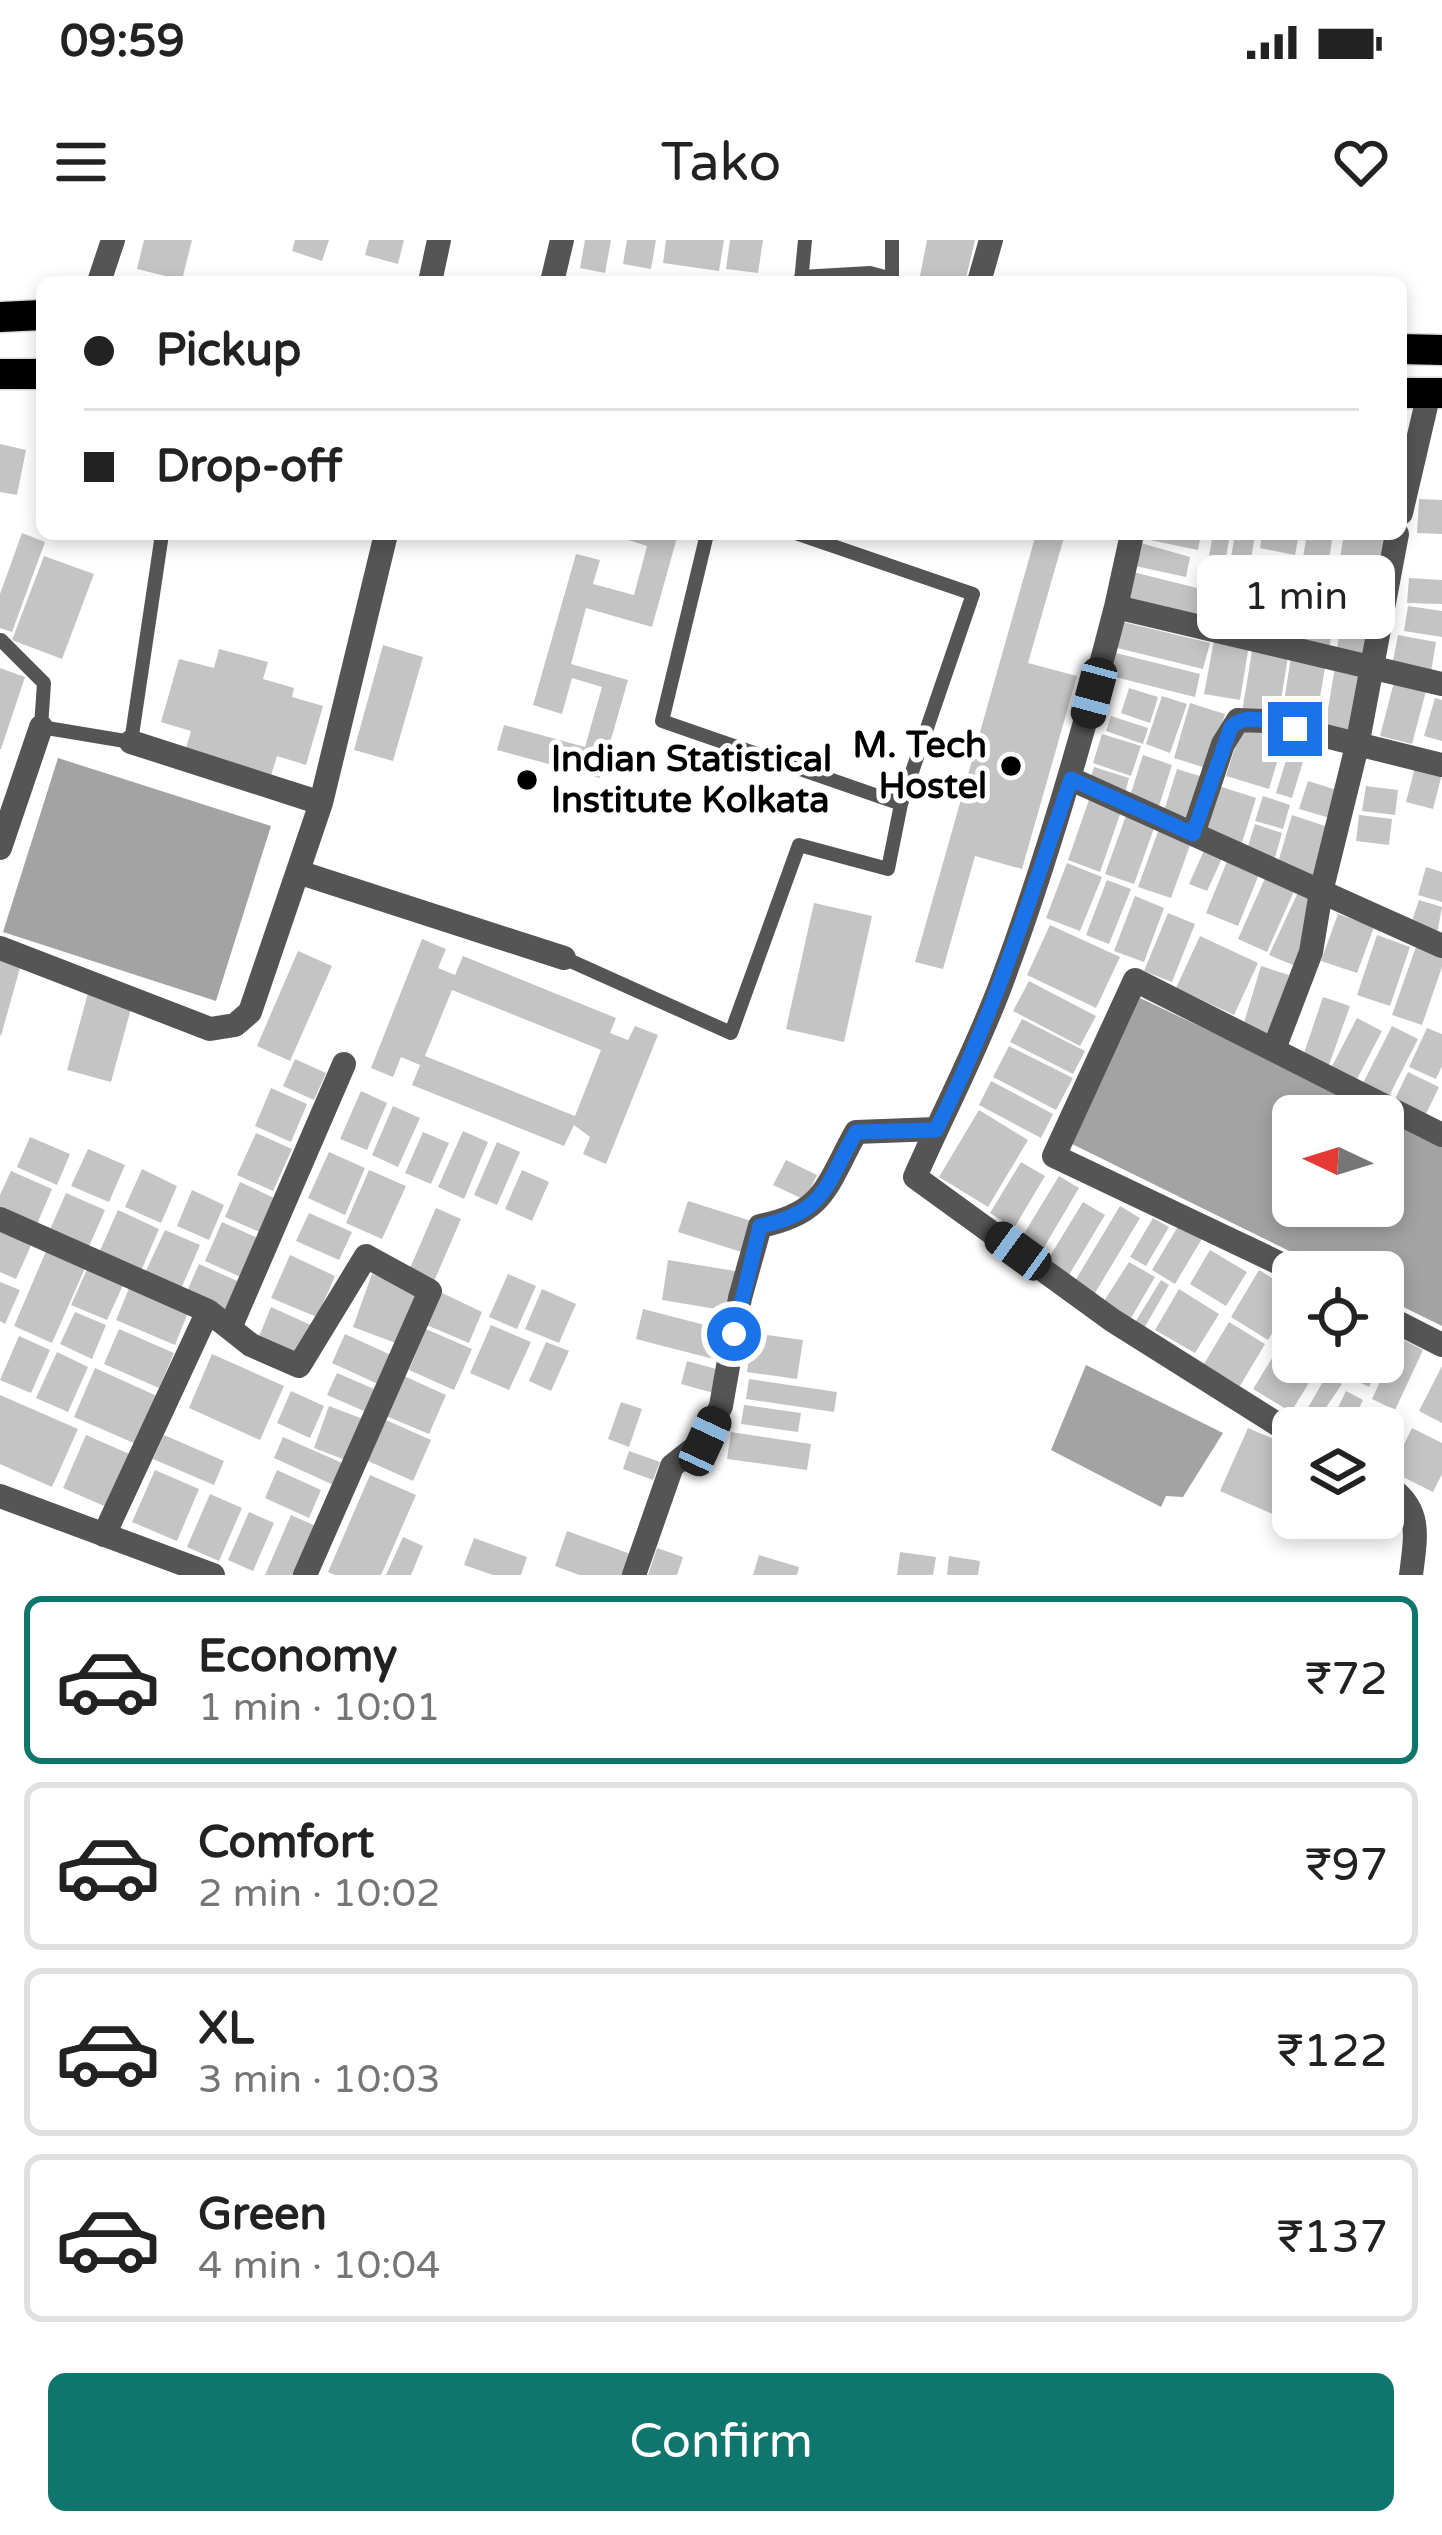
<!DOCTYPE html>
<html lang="en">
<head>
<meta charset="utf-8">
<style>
  :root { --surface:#fff; --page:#f6f6f6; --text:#222; --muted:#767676; --line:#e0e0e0; --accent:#0f766e }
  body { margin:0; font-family:"Varela Round",sans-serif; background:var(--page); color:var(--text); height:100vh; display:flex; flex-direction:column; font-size:45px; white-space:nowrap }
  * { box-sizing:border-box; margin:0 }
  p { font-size:39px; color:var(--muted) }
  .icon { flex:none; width:66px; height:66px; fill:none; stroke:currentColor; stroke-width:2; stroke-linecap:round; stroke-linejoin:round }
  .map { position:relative; height:1335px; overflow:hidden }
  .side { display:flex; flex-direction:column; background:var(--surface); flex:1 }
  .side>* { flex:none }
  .guide { position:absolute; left:36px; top:36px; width:1371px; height:264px; border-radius:18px; box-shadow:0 6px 18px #0003; display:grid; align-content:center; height:264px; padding:0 48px; background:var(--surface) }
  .needle { width:78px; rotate:274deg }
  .fabs { position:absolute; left:1272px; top:855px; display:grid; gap:24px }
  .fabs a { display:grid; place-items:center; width:132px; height:132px; border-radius:18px; background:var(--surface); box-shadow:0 6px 18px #0003; font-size:60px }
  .end { position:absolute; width:54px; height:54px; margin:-27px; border:15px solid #1a73e8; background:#fff; box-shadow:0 0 0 6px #fff }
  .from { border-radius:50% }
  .bubble { position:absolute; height:84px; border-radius:18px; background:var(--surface); box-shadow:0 6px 18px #0003; font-size:39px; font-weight:600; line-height:84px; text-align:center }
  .car { position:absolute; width:36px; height:72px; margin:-36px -18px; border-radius:15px; box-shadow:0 0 9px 3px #0007; background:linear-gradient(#222 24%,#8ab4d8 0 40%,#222 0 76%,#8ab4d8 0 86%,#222 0) }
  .guide b { display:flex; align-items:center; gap:42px; height:114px; font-size:45px }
  .guide b+b { border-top:3px solid var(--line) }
  .guide i { width:30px; height:30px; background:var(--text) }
  ul { padding:21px 0 0; list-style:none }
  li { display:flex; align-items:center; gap:36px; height:168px; margin:0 24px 18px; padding:0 24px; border:6px solid var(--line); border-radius:18px }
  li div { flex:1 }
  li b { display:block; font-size:45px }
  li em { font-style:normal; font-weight:600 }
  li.selected { border-color:var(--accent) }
  li>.icon { width:108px; height:108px; stroke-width:1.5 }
  .cta { display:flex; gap:24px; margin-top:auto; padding:24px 48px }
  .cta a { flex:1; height:138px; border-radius:18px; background:var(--accent); color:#fff; font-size:48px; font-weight:600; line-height:138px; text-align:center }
  .status { display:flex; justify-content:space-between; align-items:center; height:84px; padding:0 60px; background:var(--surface); direction:ltr }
  .status svg { height:33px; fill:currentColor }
  header { display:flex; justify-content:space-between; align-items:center; height:156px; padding:0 48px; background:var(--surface); font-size:54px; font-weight:600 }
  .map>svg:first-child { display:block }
  .water { fill:#a3a3a3; fill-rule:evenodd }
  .building { fill:#c4c4c4; fill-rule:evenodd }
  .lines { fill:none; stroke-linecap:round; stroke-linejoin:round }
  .primary-casing { stroke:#dbdbdb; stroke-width:33 }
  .service { stroke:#555; stroke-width:14 }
  .minor { stroke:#555; stroke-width:24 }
  .tertiary { stroke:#555; stroke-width:24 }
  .primary { stroke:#000; stroke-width:30 }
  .route { stroke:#1a73e8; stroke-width:15 }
  .poi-dot { fill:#000; stroke:#fff; stroke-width:4.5 }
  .labels { text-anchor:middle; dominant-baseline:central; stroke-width:10; stroke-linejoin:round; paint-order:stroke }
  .poi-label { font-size:36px; font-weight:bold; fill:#000; stroke:#fff; text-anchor:end }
</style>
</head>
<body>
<div class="status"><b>09:59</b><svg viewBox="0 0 49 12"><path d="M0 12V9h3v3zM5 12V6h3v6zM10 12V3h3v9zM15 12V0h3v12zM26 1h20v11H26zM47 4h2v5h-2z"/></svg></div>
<header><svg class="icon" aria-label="menu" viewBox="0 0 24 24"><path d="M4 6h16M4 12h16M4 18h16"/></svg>Tako<svg class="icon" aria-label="heart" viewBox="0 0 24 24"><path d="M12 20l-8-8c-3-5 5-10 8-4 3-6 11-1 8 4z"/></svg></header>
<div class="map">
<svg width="1442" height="1335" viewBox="0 0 1442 1335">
  <rect width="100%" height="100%" fill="#fff"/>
  <path class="water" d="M58,518l213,68 -55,175 -213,-69z
    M1140,758l302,143v185l-59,-29v-25h-51l-260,-128zM1293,876h90v90h-90z
    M1086,1125l137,68 -40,64 -17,-1 -5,11 -110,-57z"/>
  <path class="building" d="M144,0h48l-10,40 -45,-11z
    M295,0h34l-7,21 -30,-10z
    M369,0h35l-6,24 -33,-9z
    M585,0h26l-6,33 -25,-5z
    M627,0h29l-5,29 -28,-5z
    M666,0h58l-5,31 -56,-8z
    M730,0h33l-5,33 -32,-4z
    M927,0h48l-10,42 -46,-1z
    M0,204l26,6 -9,45 -17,-3z
    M1419,259l23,1v34l-25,-1z
    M22,293l23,9 -33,90 -12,-4v-34z
    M610,294h68l-26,93 -66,-19 -15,56 57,16 -28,98 -103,-28 7,-25 81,22 17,-60 -30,-9 -10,36 -29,-9 43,-151 24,6 -7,24 41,11 13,-49z
    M1036,294h29l-37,129 49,13 -55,193 -47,-13 -32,113 -28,-7z
    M1151,294h50l-3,16 -48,-10z
    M1213,294h17l-6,35 -17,-2z
    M1235,294h20l-6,38 -20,-3z
    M1262,294h37l-4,21 -35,-7z
    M1307,294h26l-7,46 -26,-5z
    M1344,294l48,2 -8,48 -47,-8z
    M1141,303l49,14 -4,20 -51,-11z
    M44,316l50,18 -32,85 -50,-19z
    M1133,332l84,21 -6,27 -84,-20z
    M1233,336l36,6 -8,51 -37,-6z
    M1409,338l33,2v24l-35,-1z
    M1280,344l58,10 -9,56 -58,-10z
    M1348,348l33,7 -14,66 -31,-8z
    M1408,366l34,5v26l-38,-6z
    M1119,381l91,22 -7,26 -90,-22z
    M1398,395l38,7 -6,36 -39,-7z
    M1214,400l35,5 -9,55 -36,-6z
    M383,405l40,12 -30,104 -39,-11z
    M219,409l49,13 -5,17 31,9 -2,9 31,9 -17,59 -29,-9 -7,23 -86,-24 7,-24 -30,-9 18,-63 35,9z
    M1252,411l36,6 -10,61 -36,-6z
    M1116,413l84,21 -5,23 -84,-21z
    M1291,417l35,5 -11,64 -34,-6z
    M1335,427l32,5 -12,67 -31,-7z
    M0,428l25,9 -24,72h-1z
    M1394,442l32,9 -14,53 -32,-8z
    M1129,448l29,9 -8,26 -29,-10z
    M1162,456l25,8 -17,49 -24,-9z
    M1435,458l7,2v41l-18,-5z
    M1190,463l35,11 -16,55 -35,-11z
    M1111,476l37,12 -5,16 -37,-13z
    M1244,479l42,13 -17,57 -43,-13z
    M1102,494l39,12 -10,30 -38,-13z
    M1292,501l16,4 -16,53 -16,-5z
    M1143,515l29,10 -13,41 -29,-10z
    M1417,520l25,14 -9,35 -27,-7z
    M1094,527l35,11 -5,19 -36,-12z
    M1177,529l29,9 -13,41 -29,-8z
    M1308,541l35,11 -6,28 -38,-11z
    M1219,546l37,12 -15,48 -37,-11z
    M1366,546l32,4 -3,25 -33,-4z
    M1091,554l32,12 -23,66 -32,-12z
    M1263,556l27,9 -7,24 -28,-8z
    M1128,570l29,10 -23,64 -29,-10z
    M1292,575l42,14 -16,50 -41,-13z
    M1359,575l33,4 -3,26 -33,-4z
    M1255,584l27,9 -8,28 -28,-9z
    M1160,586l33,11 -22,61 -33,-11z
    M1206,606l18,8 -17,37 -18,-7z
    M1228,619l32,13 -22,54 -32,-13z
    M1067,623l35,14 -22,54 -34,-13z
    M1426,627l16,5v30l-24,-7z
    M1266,636l29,13 -28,63 -29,-13z
    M1107,640l24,9 -22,55 -23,-9z
    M1299,650l27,12 -28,65 -29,-12z
    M1135,656l29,12 -20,54 -30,-11z
    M1419,660l23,7 -6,32 -27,-9z
    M814,663l58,13 -28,126 -58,-13z
    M1168,673l27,11 -23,58 -28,-11z
    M1338,674l36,13 -17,46 -36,-12z
    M1050,685l70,32 -24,51 -69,-33z
    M1377,695l33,12 -20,59 -33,-11z
    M1200,696l58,27 -24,52 -58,-27z
    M422,699l24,10 -8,19 17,7 8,-19 153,62 -6,15 18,7 7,-14 23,9 -52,129 -23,-10 7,-17 -16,-12 -10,21 -152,-61 8,-20 -19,-8 -8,20 -22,-9zM452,750l149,60 -26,66 -150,-60z
    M1418,701l24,8v18l-20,58 -30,-10z
    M298,711l34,15 -42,95 -33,-15z
    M0,718l21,6 -20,72 -1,-1z
    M1261,726l28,9 -18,60 -28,-9z
    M1029,741l67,35 -16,30 -67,-35z
    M88,753l44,12 -21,77 -44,-12z
    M1323,757l27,9 -21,59 -26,-9z
    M1357,778l25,13 -27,52 -25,-13z
    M1022,779l63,32 -12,23 -63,-32z
    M1392,786l26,13 -31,61 -26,-13z
    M1427,788l15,6v32l-6,13 -27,-12z
    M1009,806l64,32 -17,32 -63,-33z
    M295,819l31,14 -12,27 -31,-14z
    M1408,832l31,15 -15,31 -31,-15z
    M991,841l62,33 -12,24 -62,-33z
    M271,848l36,16 -16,38 -36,-16z
    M361,851l26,12 -20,47 -27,-11z
    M393,866l27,12 -22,49 -26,-12z
    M979,870l49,30 -40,67 -49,-30z
    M463,891l25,11 -24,57 -26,-12z
    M423,892l26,11 -18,41 -26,-11z
    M256,893l36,16 -19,42 -36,-16z
    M30,897l40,17 -13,31 -40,-18z
    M497,902l23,10 -23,53 -23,-10z
    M88,909l37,16 -16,37 -38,-16z
    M329,912l36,16 -20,47 -37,-17z
    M786,920l31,15 -12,25 -32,-15z
    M1021,922l24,14 -31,52 -24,-15z
    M142,929l35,17 -16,37 -36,-16z
    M369,930l37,16 -24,53 -36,-16z
    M522,930l27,12 -17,39 -27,-12z
    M11,931l41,18 -15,35 -37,-17v-12z
    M1059,936l20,12 -36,61 -21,-12z
    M240,942l36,17 -14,34 -37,-16z
    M192,950l32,15 -15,35 -32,-14z
    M66,953l39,17 -18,41 -39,-17z
    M688,961l70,22 -10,31 -70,-22z
    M1083,962l22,13 -36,60 -22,-14z
    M1120,966l20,12 -45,75 -20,-12z
    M436,968l25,11 -29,67 -25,-11z
    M118,970l41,19 -18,42 -42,-18z
    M309,973l43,19 -13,28 -43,-19z
    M1153,978l16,9 -23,39 -16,-9z
    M222,982l40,18 -17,39 -40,-18z
    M1180,983l23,14 -28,47 -23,-14z
    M0,987l33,14 -17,38 -16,-7z
    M165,990l35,15 -19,44 -36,-16z
    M47,1009l39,17 -34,77 -38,-17z
    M1210,1010l37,22 -21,34 -36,-22z
    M290,1015l45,21 -18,41 -46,-19z
    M668,1020l73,12 -7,40 -72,-12z
    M1129,1022l26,15 -24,41 -27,-17z
    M199,1024l45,20 -14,32 -45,-20z
    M88,1027l36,16 -17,37 -36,-15z
    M1259,1030l34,21v8l-25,41 -37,-23z
    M372,1034l49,17 -20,54 -48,-18z
    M508,1034l28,12 -19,43 -28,-12z
    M1161,1040l8,5 -26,45 -9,-6z
    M132,1041l59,24 -16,40 -59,-25z
    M0,1042l20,8 -15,34 -5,-3z
    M542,1049l34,15 -17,39 -34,-14z
    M1179,1049l40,25 -24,39 -40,-23z
    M438,1051l44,21 -13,31 -45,-19z
    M271,1067l42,19 -13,32 -42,-19z
    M643,1069l89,23 -7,30 -89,-23z
    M75,1072l31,13 -14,34 -32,-15z
    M1229,1082l36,22 -25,42 -36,-22z
    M491,1085l40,17 -22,48 -39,-17z
    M119,1089l55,24 -15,35 -55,-24z
    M426,1089l46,20 -18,41 -45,-20z
    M753,1093l50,7 -6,39 -50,-7z
    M345,1094l46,21 -13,29 -46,-21z
    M19,1096l31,14 -19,43 -31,-13z
    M1400,1098l23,12 -28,60 -23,-11z
    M546,1102l23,9 -18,40 -22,-10z
    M1277,1110l38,23 -24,39 -38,-23z
    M57,1112l31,15 -20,45 -32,-14z
    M212,1114l72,32 -24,54 -71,-32z
    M687,1121l40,11 -6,23 -40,-11z
    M1359,1122h22l-12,25 -18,-9z
    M1442,1126v57l-23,-12z
    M95,1128l62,28 -21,48 -62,-27z
    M337,1133l37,16 -10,22 -37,-16z
    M1327,1135l15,9 -30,44 -12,-7z
    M404,1136l42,19 -17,39 -43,-18z
    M749,1139l88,13 -3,20 -88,-13z
    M291,1151l33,15 -14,32 -33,-15z
    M1346,1151l17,9 -14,28h-21z
    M0,1155l78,34 -26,58 -52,-23z
    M621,1162l21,7 -13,38 -21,-8z
    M744,1165l57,8 -3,19 -57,-8z
    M329,1166l34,13 -15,42 -34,-13z
    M386,1180l45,20 -18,41 -45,-20z
    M1248,1188l45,19v56l-7,17 -66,-29z
    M1412,1188l30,15v31l-9,18 -42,-21z
    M731,1192l80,12 -4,26 -80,-11z
    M86,1195l48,21 -23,53 -48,-21z
    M164,1195l60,26 -10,24 -61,-26z
    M283,1197l64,28 -9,22 -64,-29z
    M629,1211l31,11 -7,18 -30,-11z
    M155,1230l44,19 -22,52 -45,-19z
    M277,1230l44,20 -12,28 -44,-20z
    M370,1235l46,20 -35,80h-46l-7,-3z
    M210,1254l32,14 -23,53 -32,-14z
    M249,1272l25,11 -21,48 -25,-11z
    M291,1275l27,12 -21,48h-32z
    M567,1291l72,26 -7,18h-53l-24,-9z
    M403,1297l20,9 -12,29h-25z
    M474,1298l53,19 -6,18h-28l-29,-10z
    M657,1308l26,9 -6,18h-29z
    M900,1312l36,5 -3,18h-36z
    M759,1315l40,12 -2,8h-44z
    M949,1316l31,5 -2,14h-31z"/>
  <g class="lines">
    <g class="primary-casing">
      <path id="primary" d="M0,77l42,-2
        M1401,109l41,1
        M0,134h42
        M1401,153h41"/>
    </g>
    <path class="service" d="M801,37l69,-4 22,6
      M801,42l4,-42
      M892,42v-42
      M707,294l-45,187 239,83 72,-210 -175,-60
      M1,400l43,43 -3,44 90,15 31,-208
      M564,718l167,75 68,-188 89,24 13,-65"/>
    <path class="minor" d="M99,42l14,-42
      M430,42l9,-42
      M552,42l10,-42
      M979,42l12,-42
      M1401,273l28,-120
      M1132,294l-16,73 326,77
      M1116,367c-33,128 -69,254 -115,377 -25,67 -58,129 -86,193l197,143 181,114
      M131,502l190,61
      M1071,539l371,167
      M1193,594l30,-90 15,-24 26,1 178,44
      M0,608l41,-121
      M298,632l266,86
      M0,708l210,81 25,-4 15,-13 71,-209 65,-269
      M1274,809l37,-97 10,-60 36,-146 40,-212
      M0,979l208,92 -104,224
      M1298,1032l-244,-116 81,-176 307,155
      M208,1071l43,34 48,21 67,-110 64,35 -125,284
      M1383,1075l59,30
      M230,1088l114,-264
      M1383,1243c40,24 33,51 28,92
      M634,1335l38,-109 33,-26 16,-34 19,-108 20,-72c65,-13 66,-40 96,-94l80,-3"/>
    <path class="tertiary" d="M0,1256l213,79"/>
    <use href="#primary" class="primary"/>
  </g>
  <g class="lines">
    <path class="route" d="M734,1094l26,-108c65,-13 66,-41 96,-94l80,-2c57,-112 94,-232 135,-351l122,55 38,-107c16,-16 44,-3 64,2"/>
  </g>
  <g class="poi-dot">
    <circle cx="1011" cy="526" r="12"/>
    <circle cx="527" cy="540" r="12"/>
  </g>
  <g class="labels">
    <g class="poi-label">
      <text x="987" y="505">M. Tech<tspan x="987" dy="41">Hostel</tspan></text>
      <text x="551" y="519" text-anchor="start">Indian Statistical<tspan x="551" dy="41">Institute Kolkata</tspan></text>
    </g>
  </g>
</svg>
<div class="fabs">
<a><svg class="needle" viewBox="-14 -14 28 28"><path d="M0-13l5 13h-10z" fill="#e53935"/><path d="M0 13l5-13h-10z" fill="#767676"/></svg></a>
<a><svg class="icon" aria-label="locate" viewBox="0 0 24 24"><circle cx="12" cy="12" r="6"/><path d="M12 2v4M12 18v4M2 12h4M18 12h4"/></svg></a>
<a><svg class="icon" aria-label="layers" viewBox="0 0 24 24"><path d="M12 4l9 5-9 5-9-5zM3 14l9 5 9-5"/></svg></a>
</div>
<i class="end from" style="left:734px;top:1094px"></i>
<i class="end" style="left:1295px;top:489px"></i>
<div class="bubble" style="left:1197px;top:315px;width:198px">1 min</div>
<i class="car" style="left:1094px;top:453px;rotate:195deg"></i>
<i class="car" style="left:1018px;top:1011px;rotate:306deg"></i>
<i class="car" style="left:705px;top:1201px;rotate:25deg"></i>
<div class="guide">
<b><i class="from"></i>Pickup</b>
<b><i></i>Drop-off</b>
</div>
</div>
<section class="side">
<ul>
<li class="selected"><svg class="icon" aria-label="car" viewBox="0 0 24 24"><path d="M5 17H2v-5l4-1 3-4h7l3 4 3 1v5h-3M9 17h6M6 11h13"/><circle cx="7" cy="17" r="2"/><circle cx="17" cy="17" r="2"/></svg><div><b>Economy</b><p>1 min · 10:01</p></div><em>₹72</em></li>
<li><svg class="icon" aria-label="car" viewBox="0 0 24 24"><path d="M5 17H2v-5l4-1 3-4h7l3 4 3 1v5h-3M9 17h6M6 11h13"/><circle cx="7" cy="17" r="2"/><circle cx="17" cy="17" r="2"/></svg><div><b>Comfort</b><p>2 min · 10:02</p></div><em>₹97</em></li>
<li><svg class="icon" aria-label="car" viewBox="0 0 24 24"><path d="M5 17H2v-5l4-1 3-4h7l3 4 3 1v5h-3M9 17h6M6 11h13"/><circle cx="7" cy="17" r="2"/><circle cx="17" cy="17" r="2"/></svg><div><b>XL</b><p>3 min · 10:03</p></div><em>₹122</em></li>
<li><svg class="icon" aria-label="car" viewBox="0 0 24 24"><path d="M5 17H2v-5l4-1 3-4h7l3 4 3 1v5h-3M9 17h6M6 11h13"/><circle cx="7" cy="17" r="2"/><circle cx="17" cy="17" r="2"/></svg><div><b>Green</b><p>4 min · 10:04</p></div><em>₹137</em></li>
</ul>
<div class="cta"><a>Confirm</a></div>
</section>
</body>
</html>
